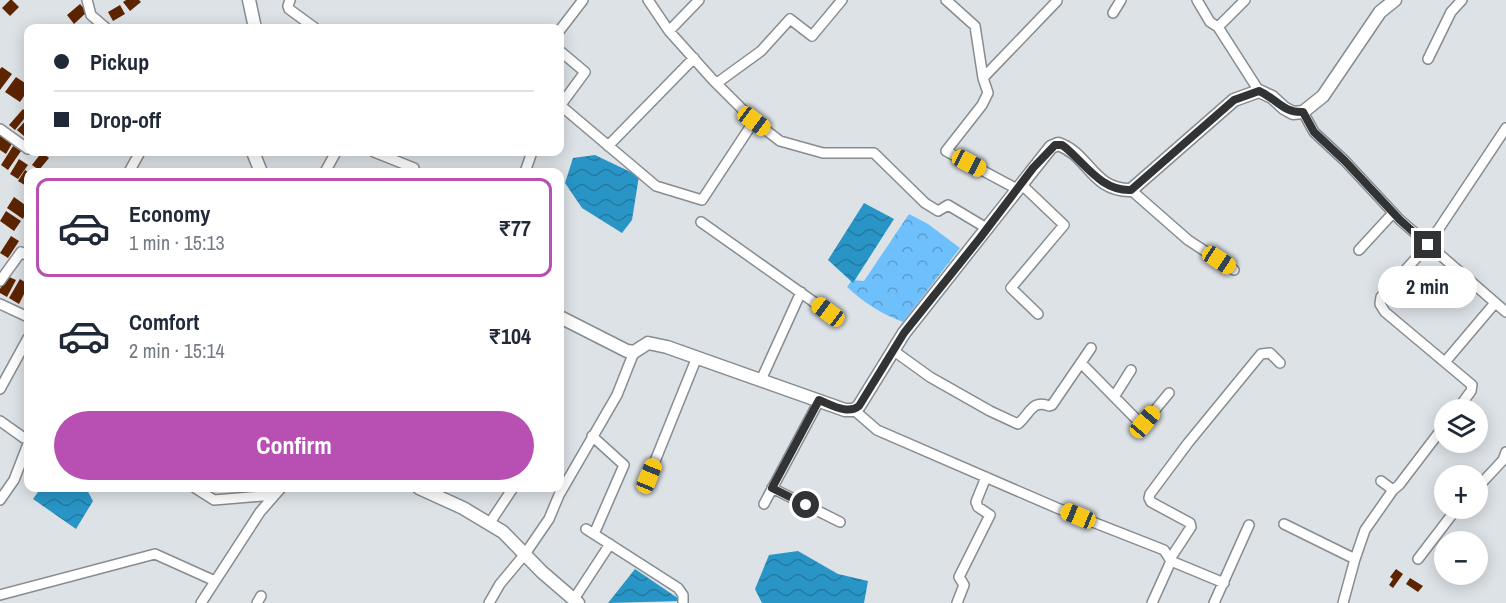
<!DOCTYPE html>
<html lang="en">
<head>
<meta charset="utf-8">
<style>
  :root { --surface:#fff; --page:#f6f6f7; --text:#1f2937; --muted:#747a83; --line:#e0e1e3; --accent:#b850b3 }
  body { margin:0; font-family:"Archivo Narrow",sans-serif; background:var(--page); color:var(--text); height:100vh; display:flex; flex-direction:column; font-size:22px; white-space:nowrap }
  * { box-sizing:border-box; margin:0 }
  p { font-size:20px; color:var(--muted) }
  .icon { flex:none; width:33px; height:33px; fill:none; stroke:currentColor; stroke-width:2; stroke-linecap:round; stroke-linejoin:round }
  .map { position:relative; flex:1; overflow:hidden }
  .panel { position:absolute; left:24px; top:168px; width:540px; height:324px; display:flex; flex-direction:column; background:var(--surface); border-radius:12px; box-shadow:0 3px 15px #0003 }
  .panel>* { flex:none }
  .banner { position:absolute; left:24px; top:24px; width:540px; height:132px; border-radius:12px; box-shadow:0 3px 15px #0003; display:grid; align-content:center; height:132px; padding:0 30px; background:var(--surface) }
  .buttons { position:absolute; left:1434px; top:399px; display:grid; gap:12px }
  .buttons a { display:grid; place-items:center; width:54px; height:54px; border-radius:50%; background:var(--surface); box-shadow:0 3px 15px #0003; font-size:30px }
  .end { position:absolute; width:27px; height:27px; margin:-14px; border:8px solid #313335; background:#fff; box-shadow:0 0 0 3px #fff }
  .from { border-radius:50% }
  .bubble { position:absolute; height:42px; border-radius:21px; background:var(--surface); box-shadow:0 3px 15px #0003; font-size:20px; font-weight:700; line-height:42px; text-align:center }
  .car { position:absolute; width:18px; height:36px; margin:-18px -9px; border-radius:8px; box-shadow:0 0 4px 2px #0007; background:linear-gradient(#f5c518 24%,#345 0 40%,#f5c518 0 76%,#345 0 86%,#f5c518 0) }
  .banner b { display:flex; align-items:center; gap:21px; height:57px; font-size:22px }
  .banner b+b { border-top:2px solid var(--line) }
  .banner i { width:15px; height:15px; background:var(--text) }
  ul { padding:10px 0 0; list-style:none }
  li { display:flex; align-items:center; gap:18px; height:99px; margin:0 12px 9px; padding:0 18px; border:3px solid transparent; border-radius:12px }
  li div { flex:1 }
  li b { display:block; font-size:22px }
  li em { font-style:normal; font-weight:700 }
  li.active { border-color:var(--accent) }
  li>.icon { width:54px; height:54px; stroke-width:1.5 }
  .button { display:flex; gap:12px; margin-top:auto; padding:12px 30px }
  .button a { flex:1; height:69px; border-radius:36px; background:var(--accent); color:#fff; font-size:24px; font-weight:700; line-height:69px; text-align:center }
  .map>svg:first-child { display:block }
  .forest { fill:url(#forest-crowns) }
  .water { fill:url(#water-waves) }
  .building { fill:#5d2400 }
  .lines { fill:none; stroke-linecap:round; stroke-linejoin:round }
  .minor-casing { stroke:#868c90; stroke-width:12 }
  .tertiary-casing { stroke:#868c90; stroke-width:15 }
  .minor { stroke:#fff; stroke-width:9 }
  .tertiary { stroke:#fff; stroke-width:12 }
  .route { stroke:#313335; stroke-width:8 }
</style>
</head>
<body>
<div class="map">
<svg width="1506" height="603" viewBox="0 0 1506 603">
  <defs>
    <pattern id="forest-crowns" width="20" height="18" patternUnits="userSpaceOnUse" patternTransform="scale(1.5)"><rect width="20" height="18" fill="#6ec0fc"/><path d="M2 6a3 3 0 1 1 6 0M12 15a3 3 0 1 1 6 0" fill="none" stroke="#5b9dcd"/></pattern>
    <pattern id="water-waves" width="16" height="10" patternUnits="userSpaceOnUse" patternTransform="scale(1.5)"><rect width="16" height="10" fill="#2895c6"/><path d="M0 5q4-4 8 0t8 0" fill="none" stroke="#237aa2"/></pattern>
  </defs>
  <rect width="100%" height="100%" fill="#dde2e7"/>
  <path class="forest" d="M909,214l19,10 32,24 -57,74c-21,-8 -39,-19 -56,-35l5,-7 12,1z"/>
  <path class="water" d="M595,155l44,21 -7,44 -10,13 -40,-25 -17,-25 8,-25z
    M864,203l30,16 -41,64 -25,-23z
    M41,488h45l7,13 -17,28 -43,-30z
    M798,551l40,23 30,7 -4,22h-102l-7,-14 14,-34z
    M635,569l47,32 -74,2z"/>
  <path class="building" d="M10,0h2l7,7 -9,9 -8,-8z
    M126,0h13l2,2 -11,9 -7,-9z
    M80,4l7,8 -13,12 -7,-9z
    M120,5l5,9 -12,7 -5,-9z
    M2,67l10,7 -12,16v-21z
    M16,77l12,8v5l-8,12 -15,-10z
    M23,109l5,5 -13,16 -6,-5z
    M27,119l1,2v10l-4,5 -7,-6z
    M0,133l13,9 -7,12 -6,-4z
    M13,146l8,5 -13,19 -7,-5z
    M42,152l7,6 -10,12 -7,-5z
    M19,159l9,6 -10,14 -8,-5z
    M25,170l3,2v15l-10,-6z
    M14,197l14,10 -5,12 -16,-11z
    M6,211l15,10 -7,10 -14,-10z
    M11,236l8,5 -11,17 -8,-5z
    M7,276l9,4 -9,17 -7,-4v-4z
    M20,279l8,5v2l-9,18 -10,-6z
    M1396,569l7,5 -10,14 -4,-3 4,-6 -3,-2z
    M1410,578l13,8 -5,6 -12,-8z"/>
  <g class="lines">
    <g class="minor-casing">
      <path id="minor" d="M87,0l4,15 15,13
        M290,0l-2,6 1,3 26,19
        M648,0l21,31 44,49 41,41 26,20 43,12h51l51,50 13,8 10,-6 40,24
        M946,0l29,26 8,52 5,15 -6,12 -36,46 71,38
        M1197,0l13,22 8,5 41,64
        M1113,13l8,-13
        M1218,27l27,-27
        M560,30l23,-30
        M669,31l30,-31
        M560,51l25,21 -25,34
        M1428,59l23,-47 11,-12
        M983,78l74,-77
        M717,83l44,-32 29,-32 22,17 30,-36
        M560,105l96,81 46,14 52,-79
        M1303,112l11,20 31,29 55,59 106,92
        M0,129l28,20
        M608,146l86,-88
        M374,152l40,16
        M129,172l11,-20
        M325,172l11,-20
        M525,172l7,-20
        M1021,184l43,41 -53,63 27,26
        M1131,190l57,50 46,30
        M701,222l127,90
        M1359,250l34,-37
        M0,281l21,-29 7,4
        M0,304l28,13
        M894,351l36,26 60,34 28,13c12,-10 14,-25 31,-18l3,-1 39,-57
        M1445,362l50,-59
        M1081,363l59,60 5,-1 24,-29
        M761,380l40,-88
        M0,389l28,-51
        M1114,397l17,-27
        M854,410l23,20 180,78 107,42 7,11 53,22
        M1457,410l14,-19 1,-6 -87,-73 -5,-8 1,-7 47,-52 78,-117
        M0,421l24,17 4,1
        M592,436l32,29 -30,69
        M649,476l48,-119
        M1381,481l12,9 6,-5 45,-59
        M1478,487l25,-27 3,-8
        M195,488l19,12 60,-5
        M772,488l68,34
        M0,500l14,-20 14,-36
        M764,504l55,-103
        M489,524l24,-36
        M1284,524l71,35 -12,44
        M586,529l92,59 5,7v8
        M1170,559l21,-32 -1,-4 -39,-21 -2,-4 1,-4 38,-51 73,-89 9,-1 10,10
        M1355,559l10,-29 28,-40
        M1418,559l39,-51
        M0,595l155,-41 60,27
        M574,599l36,-55
        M201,603l59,-91 21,-24
        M257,603l4,-7
        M489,603l11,-19 25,-30 24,-35 10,-24 58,-100 17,-43
        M957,603l7,-18 -5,-8 31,-62 -12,-8 -2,-5 10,-25
        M1152,603l19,-42
        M1214,603l35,-78"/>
    </g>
    <g class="tertiary-casing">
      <path id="tertiary" d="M249,0l6,28
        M253,152l8,20
        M560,317l67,34 7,1 14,-9 19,4 178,63h9l5,-4 45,-73 147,-186 7,-3c31,10 34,47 73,46l103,-90 25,-9 13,6 12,11 9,5 10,-1 20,-16 57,-84 15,-12
        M419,488l44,20 40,24 39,40 36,31"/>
    </g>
    <use href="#minor" class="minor"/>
    <use href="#tertiary" class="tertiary"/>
  </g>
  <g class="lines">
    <path class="route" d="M806,505l-34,-17 47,-88c13,5 29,15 40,6l45,-73 76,-95 53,-70 22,-23h7l4,3c21,18 36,43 65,42l103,-90 25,-9c18,8 24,22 44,21l11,20 31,29 55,59 28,25"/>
  </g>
</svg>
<div class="buttons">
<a><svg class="icon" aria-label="layers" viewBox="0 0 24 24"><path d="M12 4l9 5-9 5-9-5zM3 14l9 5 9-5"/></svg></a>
<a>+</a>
<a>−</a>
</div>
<i class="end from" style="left:806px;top:505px"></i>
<i class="end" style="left:1428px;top:245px"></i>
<div class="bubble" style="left:1378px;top:266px;width:99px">2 min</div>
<i class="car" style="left:754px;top:121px;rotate:127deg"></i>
<i class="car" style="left:969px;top:163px;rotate:118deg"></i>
<i class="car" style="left:1219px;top:260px;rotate:123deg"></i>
<i class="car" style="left:828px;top:312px;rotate:307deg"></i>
<i class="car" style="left:1145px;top:422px;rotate:40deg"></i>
<i class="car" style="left:649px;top:476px;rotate:22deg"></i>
<i class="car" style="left:1078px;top:516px;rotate:292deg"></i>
<div class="banner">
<b><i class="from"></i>Pickup</b>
<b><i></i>Drop-off</b>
</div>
<section class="panel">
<ul>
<li class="active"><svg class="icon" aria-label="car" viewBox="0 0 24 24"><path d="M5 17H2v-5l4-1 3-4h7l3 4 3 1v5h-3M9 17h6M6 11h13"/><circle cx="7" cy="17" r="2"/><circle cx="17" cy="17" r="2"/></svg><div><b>Economy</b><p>1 min · 15:13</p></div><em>₹77</em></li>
<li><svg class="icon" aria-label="car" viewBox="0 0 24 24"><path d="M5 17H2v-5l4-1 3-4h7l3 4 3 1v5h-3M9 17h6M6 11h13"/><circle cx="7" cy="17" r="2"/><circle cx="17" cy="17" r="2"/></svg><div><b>Comfort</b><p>2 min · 15:14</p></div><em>₹104</em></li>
</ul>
<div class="button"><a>Confirm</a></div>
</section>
</div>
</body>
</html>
